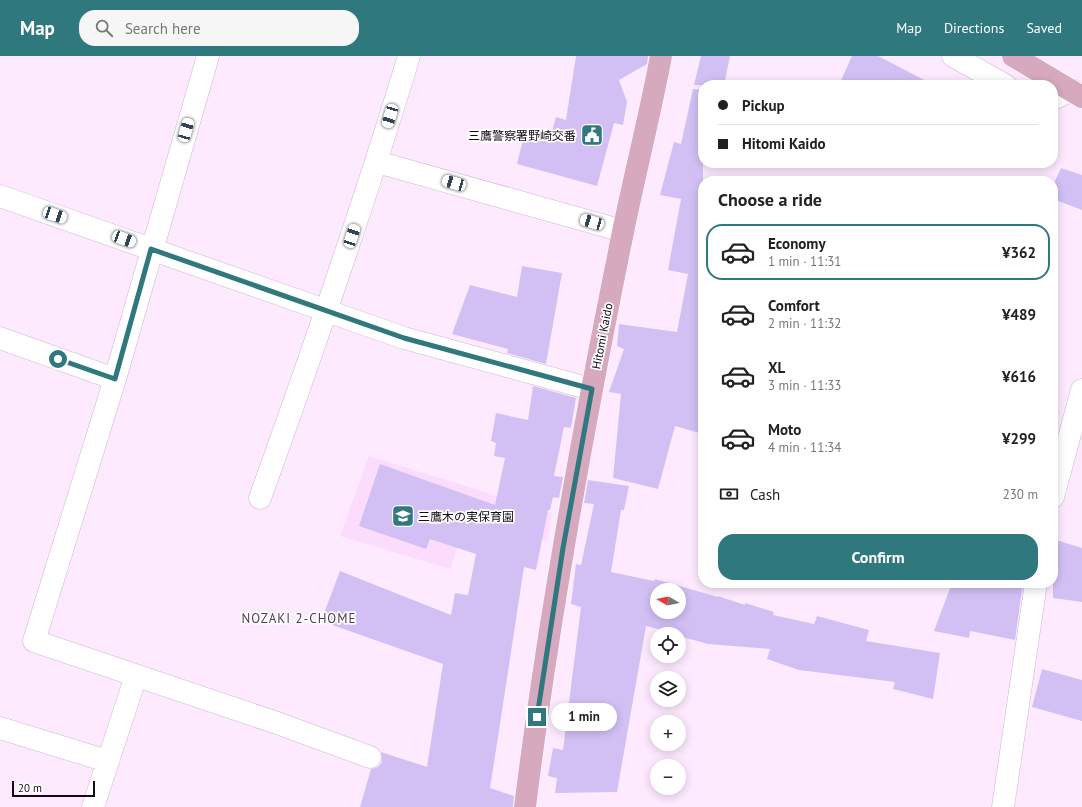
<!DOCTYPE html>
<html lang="en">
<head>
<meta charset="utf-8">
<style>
  :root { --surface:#fff; --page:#f6f6f6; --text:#222; --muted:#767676; --line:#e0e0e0; --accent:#2f787d }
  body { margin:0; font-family:"PT Sans","Noto Sans JP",sans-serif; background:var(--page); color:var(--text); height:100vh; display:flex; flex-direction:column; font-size:15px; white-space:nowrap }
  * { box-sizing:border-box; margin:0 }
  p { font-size:13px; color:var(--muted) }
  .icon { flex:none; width:22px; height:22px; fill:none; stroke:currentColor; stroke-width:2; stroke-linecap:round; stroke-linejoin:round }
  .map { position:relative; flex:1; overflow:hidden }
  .side { position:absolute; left:698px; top:120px; width:360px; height:412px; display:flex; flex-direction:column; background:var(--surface); border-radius:16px; box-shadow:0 2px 10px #0003 }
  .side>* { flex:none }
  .hud { position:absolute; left:698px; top:24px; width:360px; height:88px; border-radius:16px; box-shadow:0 2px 10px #0003; display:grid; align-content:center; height:88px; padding:0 20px; background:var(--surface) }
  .needle { width:26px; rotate:280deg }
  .tools { position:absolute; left:650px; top:527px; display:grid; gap:8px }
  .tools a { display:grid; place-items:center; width:36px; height:36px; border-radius:50%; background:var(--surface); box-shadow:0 2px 10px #0003; font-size:20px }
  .scale { position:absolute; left:12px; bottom:10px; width:83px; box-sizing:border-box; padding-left:4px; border:2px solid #130b14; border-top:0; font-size:11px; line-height:14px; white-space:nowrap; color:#130b14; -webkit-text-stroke:3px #fff; paint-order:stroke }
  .end { position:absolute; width:18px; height:18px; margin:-9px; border:5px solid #2f787d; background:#fff; box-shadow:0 0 0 2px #fff }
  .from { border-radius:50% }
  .bubble { position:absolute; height:28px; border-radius:14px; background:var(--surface); box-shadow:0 2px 10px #0003; font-size:13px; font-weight:700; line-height:28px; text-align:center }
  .car { position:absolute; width:12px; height:24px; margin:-12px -6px; border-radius:5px; box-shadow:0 0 3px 1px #0007; background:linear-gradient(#fff 24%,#345 0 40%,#fff 0 76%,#345 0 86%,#fff 0) }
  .hud b { display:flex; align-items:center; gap:14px; height:38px; font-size:15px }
  .hud b+b { border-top:1px solid var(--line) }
  .hud i { width:10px; height:10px; background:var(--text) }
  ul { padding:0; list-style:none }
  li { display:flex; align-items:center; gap:12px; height:56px; margin:0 8px 6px; padding:0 12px; border:2px solid transparent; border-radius:16px }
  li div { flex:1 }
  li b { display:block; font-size:15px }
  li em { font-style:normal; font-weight:700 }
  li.on { border-color:var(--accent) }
  li>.icon { width:36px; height:36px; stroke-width:1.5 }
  h2 { padding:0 20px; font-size:18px; line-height:48px }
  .pay { display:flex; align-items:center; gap:10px; height:44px; padding:0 20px; font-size:15px }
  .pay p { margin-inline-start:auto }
  .cta { display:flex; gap:8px; margin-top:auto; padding:8px 20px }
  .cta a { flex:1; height:46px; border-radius:16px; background:var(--accent); color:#fff; font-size:16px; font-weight:700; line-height:46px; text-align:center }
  header { display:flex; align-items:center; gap:24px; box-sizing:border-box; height:56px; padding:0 20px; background:var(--accent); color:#fff }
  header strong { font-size:19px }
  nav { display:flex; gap:22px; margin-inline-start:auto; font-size:14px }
  .search { width:280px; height:36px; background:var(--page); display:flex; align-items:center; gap:10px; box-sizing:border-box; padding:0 14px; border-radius:16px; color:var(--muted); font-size:15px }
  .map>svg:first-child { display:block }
  .built { fill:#fbdcfd }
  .building { fill:#d2c0f5; fill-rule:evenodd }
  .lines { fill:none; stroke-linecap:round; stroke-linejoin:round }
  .minor-casing { stroke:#cdb5ce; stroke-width:23 }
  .major-casing { stroke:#fff; stroke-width:23 }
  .minor { stroke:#fff; stroke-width:22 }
  .major { stroke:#d6a9bf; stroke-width:22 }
  .route { stroke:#2f787d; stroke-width:5 }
  .labels { text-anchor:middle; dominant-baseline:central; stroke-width:3.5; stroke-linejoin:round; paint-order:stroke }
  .poi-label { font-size:12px; fill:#130b14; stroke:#fff; text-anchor:end }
  .street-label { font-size:12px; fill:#130b14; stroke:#fff }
  .neighbourhood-label { font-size:13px; letter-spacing:1px; fill:#4e3a4f; stroke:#fff }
</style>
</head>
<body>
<header>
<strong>Map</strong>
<div class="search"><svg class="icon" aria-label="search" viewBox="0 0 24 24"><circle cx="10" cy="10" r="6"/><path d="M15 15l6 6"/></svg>Search here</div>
<nav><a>Map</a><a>Directions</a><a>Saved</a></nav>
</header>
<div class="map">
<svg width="1082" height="751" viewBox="0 0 1082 751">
  <rect width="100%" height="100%" fill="#feeaff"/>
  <path class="built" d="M369,400l183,57 -5,28 -79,-22 -18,50 -110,-33z"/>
  <path class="building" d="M576,0h72l-1,8 -28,16 8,22 -4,23 -9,-2 -17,63 -80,-22 8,-33 25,7 6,-21 10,3z
    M701,0h29l-6,29h-30z
    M852,0h26l56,29h-95z
    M693,33l10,1v344l-28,-8 -17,63 -45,-11 8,-84 -12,-2 15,-43 -7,-3 2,-22 58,8 11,-58 -20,-4 13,-71 -21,-4 14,-53 7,2z
    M1061,112l21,7v35l-29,-11v-14z
    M522,210l40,7 -16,91 -39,-11 1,-4 -56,-15 18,-49 47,12z
    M533,330l43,12 -5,30 -7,-1 -10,49 9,1 -4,21 -6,-1 -3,13h-2l-12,60 -12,-3 -26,170 -8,51 24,8 -1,11h-153l11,-38 7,-2 4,-5 -1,-10 46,15 16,-103 -122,-43 19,-50 111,44 4,-22 13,2 8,-41 -46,-15 -4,10 -67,-23 21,-62 115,41 10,-47 -11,-2 2,-13 -5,-2 5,-28 32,7z
    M588,424l41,6 -5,24h-3l-10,62 43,9 1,-2 63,18v-1l27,9v-2l29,9 -1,3 41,9 3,-8 52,14 -3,11 74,12 -7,46 -40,-10 2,-7 -96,-12 -32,-11 3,-10 -62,-5 -29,-8v-2l-33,-8 -29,166 -62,1 2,-15 -9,-2 5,-28 10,2 18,-143 -10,-3 5,-40 5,1 13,-61 -10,-1zM657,534h22v22h-22z
    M1053,483l29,9v54l-29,-4z
    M952,527h71l-8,57 -45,-9 -1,7 -35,-7z
    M1042,613l40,11v41l-50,-14z"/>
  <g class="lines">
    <g class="minor-casing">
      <path id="minor" d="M208,0l-93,323 -81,262 243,82 93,34
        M953,0l52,29
        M1053,43l19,-9
        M377,106l246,69
        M0,140l404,142 187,51
        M0,282l115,41
        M1053,441l29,-107
        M260,442c53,-147 104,-293 149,-442
        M0,672l107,33
        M93,751l43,-131
        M1003,751l33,-224"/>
    </g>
    <g class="major-casing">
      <path id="major" d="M1013,0l69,41
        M525,751c24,-193 59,-384 98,-575 12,-59 27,-117 38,-176"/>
    </g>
    <use href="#minor" class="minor"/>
    <use href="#major" class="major"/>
  </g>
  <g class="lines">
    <path class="route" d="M58,303l57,20 36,-130 253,89 188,51 -29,159 -26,169"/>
  </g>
  <defs>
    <g id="civic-square" transform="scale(1.15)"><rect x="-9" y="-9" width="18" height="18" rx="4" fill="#2f787d" stroke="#fff"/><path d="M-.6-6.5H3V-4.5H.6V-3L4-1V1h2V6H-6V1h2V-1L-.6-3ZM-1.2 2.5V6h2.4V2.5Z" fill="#fff"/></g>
    <g id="school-square" transform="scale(1.15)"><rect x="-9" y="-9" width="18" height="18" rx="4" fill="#2f787d" stroke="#fff"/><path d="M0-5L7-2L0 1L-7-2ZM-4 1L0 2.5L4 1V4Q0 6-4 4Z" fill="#fff"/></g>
  </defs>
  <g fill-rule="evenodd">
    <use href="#civic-square" x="592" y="79"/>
    <use href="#school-square" x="403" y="460"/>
  </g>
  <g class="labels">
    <g class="poi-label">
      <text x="576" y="79">三鷹警察署野崎交番</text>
      <text x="418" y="460" text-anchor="start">三鷹木の実保育園</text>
    </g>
    <g class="street-label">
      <text transform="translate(602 280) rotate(-79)">Hitomi Kaido</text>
    </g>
    <g class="neighbourhood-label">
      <text x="299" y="562">NOZAKI 2-CHOME</text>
    </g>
  </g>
</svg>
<div class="tools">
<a><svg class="needle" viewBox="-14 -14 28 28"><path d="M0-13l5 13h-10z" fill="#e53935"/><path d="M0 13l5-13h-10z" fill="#767676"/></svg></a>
<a><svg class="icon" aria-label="locate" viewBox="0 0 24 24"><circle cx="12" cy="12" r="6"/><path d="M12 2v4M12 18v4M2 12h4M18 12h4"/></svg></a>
<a><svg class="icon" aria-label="layers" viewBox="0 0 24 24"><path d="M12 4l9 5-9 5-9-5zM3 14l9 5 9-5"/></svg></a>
<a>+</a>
<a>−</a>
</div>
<div class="scale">20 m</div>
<i class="end from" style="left:58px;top:303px"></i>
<i class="end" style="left:537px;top:661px"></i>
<div class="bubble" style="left:551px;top:647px;width:66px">1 min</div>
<i class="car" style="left:390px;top:60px;rotate:197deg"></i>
<i class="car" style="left:186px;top:74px;rotate:16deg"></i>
<i class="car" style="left:454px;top:127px;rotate:286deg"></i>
<i class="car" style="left:55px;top:159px;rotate:109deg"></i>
<i class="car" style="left:592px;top:166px;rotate:286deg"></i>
<i class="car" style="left:352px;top:180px;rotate:18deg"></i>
<i class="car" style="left:124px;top:183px;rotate:110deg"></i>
<div class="hud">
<b><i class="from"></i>Pickup</b>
<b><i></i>Hitomi Kaido</b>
</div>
<section class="side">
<h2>Choose a ride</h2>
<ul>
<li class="on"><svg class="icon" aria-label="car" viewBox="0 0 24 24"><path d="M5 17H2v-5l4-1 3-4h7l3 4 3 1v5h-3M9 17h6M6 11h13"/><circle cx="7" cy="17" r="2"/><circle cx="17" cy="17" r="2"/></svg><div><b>Economy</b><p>1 min · 11:31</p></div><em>¥362</em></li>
<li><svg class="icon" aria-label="car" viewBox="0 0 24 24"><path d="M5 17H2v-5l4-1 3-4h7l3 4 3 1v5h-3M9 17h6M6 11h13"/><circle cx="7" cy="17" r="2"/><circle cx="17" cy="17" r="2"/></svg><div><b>Comfort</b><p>2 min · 11:32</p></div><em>¥489</em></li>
<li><svg class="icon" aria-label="car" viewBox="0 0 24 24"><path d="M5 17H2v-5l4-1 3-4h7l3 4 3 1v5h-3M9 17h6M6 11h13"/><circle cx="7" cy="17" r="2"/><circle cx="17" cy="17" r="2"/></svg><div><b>XL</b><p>3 min · 11:33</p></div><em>¥616</em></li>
<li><svg class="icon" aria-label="car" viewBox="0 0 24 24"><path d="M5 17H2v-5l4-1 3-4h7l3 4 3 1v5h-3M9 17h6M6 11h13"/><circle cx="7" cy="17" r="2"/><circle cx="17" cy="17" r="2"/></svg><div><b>Moto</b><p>4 min · 11:34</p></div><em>¥299</em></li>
</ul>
<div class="pay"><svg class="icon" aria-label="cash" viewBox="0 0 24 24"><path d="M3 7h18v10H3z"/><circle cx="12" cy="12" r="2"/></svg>Cash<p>230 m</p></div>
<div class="cta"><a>Confirm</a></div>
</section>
</div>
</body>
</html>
